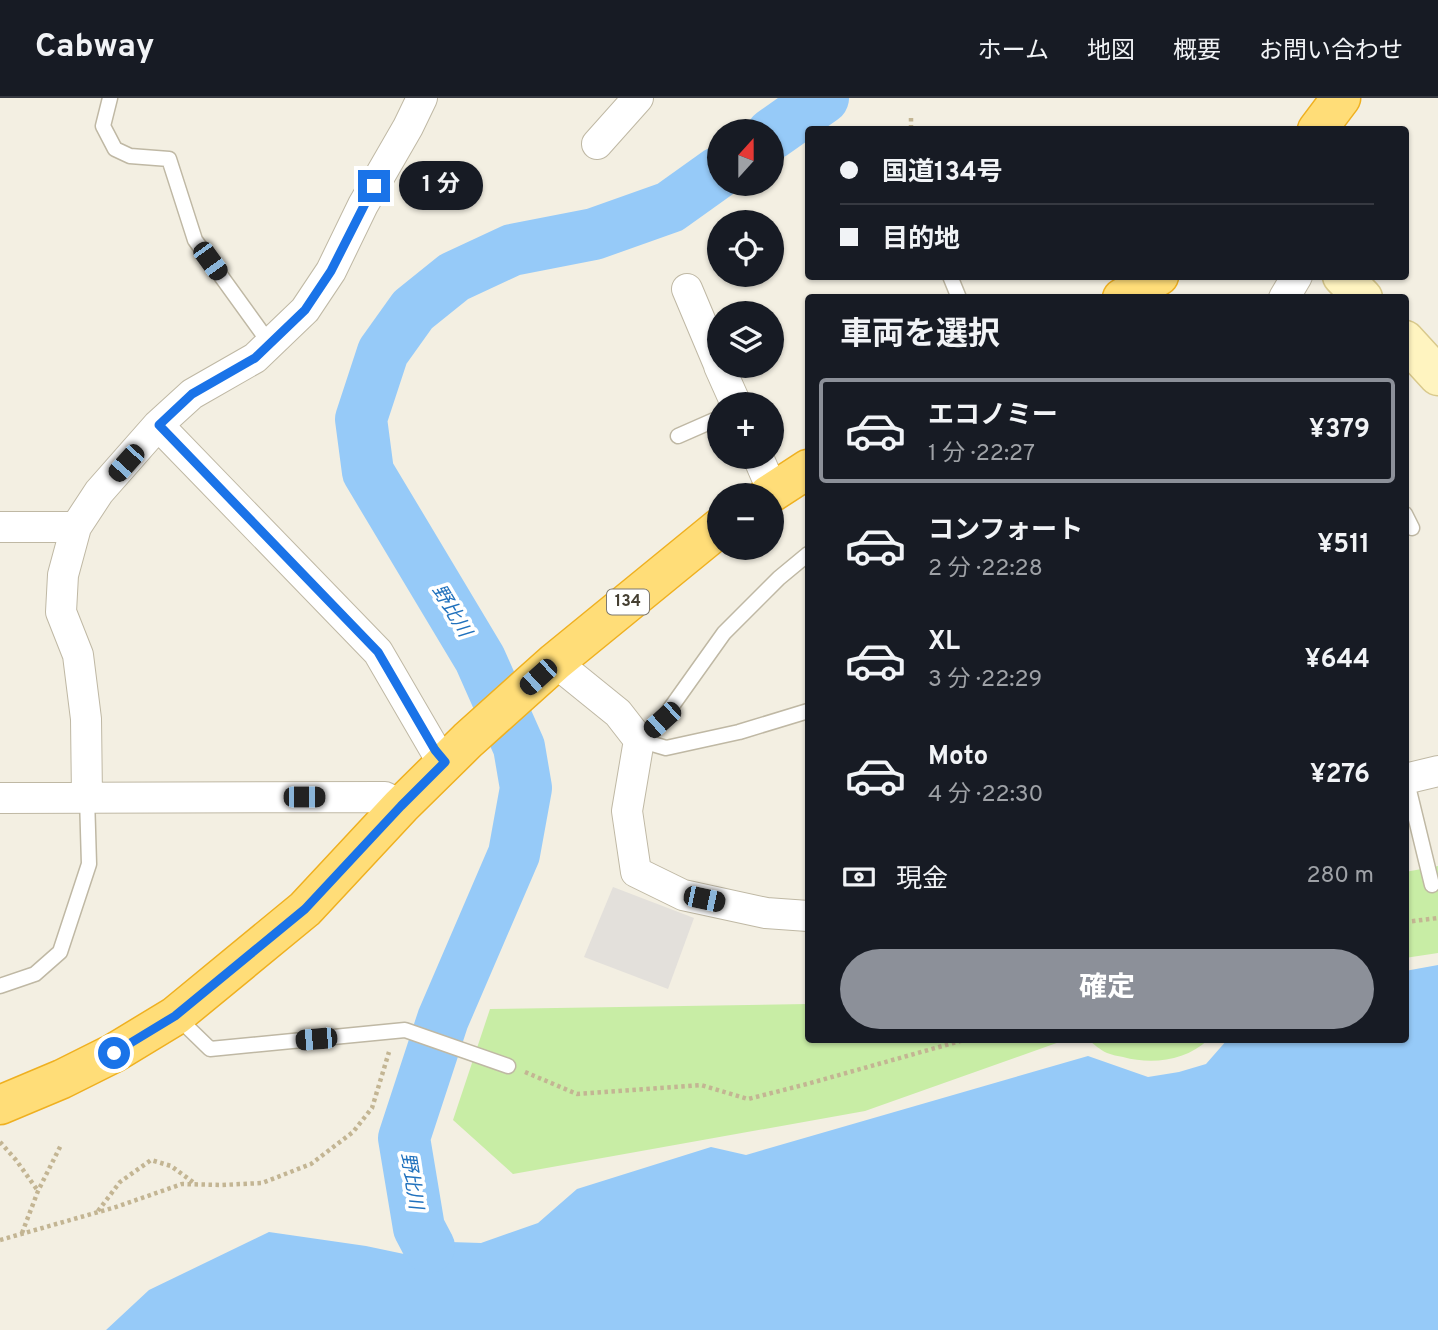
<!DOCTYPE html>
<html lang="ja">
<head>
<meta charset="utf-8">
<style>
  :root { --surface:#171b24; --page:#20242c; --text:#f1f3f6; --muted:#9ea1a6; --line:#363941; --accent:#8c9099 }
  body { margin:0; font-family:Overpass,"Noto Sans JP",sans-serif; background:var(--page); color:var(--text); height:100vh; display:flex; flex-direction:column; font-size:26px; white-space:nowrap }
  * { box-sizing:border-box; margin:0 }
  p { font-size:23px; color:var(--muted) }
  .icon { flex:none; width:38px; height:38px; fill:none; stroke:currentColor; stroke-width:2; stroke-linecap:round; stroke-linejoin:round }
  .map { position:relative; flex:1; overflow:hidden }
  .panel { position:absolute; left:805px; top:196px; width:604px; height:749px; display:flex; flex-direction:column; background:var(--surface); border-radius:7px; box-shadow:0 2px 5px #0004 }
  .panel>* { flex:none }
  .guide { position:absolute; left:805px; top:28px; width:604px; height:154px; border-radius:7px; box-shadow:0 2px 5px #0004; display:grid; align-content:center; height:154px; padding:0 35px; background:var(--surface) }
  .needle { width:46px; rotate:21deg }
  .controls { position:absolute; left:707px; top:21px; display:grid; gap:14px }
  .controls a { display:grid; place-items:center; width:77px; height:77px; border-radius:50%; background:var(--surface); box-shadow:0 2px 5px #0004; font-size:35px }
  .end { position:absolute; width:32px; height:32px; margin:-16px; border:9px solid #1a73e8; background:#fff; box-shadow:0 0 0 4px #fff }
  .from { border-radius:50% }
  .bubble { position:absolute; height:49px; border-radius:24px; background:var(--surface); box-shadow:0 2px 5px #0004; font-size:23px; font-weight:700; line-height:49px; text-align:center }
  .car { position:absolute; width:21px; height:42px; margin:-21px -10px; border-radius:9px; box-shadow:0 0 5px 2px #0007; background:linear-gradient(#222 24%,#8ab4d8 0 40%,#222 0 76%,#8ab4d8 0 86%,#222 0) }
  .guide b { display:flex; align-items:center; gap:24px; height:66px; font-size:26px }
  .guide b+b { border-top:2px solid var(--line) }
  .guide i { width:18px; height:18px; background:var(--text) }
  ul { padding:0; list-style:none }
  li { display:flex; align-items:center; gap:21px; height:105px; margin:0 14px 10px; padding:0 21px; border:4px solid transparent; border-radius:7px }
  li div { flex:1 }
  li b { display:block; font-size:26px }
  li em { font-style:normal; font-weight:700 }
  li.on { border-color:var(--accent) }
  li>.icon { width:63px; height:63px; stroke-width:1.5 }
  h2 { padding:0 35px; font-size:32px; line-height:84px }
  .pay { display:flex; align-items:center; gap:18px; height:77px; padding:0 35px; font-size:26px }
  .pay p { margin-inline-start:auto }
  .button { display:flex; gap:14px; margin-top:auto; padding:14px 35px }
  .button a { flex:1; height:80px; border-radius:42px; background:var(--accent); color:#fff; font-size:28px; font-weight:700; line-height:80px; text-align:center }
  header { display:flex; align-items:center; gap:42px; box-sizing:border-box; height:98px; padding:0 35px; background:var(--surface); border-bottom:2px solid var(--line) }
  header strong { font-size:33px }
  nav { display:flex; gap:38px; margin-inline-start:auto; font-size:24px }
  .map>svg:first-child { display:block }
  .green { fill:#c8eda5 }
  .parking { fill:#e3e0db }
  .water { fill:#96caf8 }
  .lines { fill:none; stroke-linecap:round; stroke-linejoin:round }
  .river { stroke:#96caf8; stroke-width:52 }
  .service-casing { stroke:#bfb8a4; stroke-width:17 }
  .minor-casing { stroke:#bfb8a4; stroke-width:32 }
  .secondary-casing { stroke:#d9c98c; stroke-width:41 }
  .trunk-casing { stroke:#efb020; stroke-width:41 }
  .path { stroke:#c3b593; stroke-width:4.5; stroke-dasharray:3.5 3.5; stroke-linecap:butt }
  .service { stroke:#fff; stroke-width:14 }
  .minor { stroke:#fff; stroke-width:30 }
  .secondary { stroke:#fff4c0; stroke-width:38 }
  .trunk { stroke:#ffdd78; stroke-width:38 }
  .route { stroke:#1a73e8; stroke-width:9 }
  .labels { text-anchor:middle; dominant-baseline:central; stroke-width:7; stroke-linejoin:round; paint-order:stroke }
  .shield { fill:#fff; stroke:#7d7970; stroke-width:2 }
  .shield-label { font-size:16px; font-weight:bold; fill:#453f32 }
  .water-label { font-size:19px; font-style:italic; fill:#2071bd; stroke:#fff }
</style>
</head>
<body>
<header>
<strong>Cabway</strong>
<nav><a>ホーム</a><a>地図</a><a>概要</a><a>お問い合わせ</a></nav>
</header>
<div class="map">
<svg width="1438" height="1232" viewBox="0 0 1438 1232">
  <rect width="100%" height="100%" fill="#f3efe2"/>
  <path class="green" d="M1438,768v87l-33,5v-86z
    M808,906v36h257l-200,71 -352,63 -60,-54 37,-111z
    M1088,942h120c-23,21 -56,25 -85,17 -5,-1 -11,-2 -16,-4 -7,-3 -13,-9 -19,-13z"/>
  <path class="parking" d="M613,789l81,31 -26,71 -84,-32z"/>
  <path class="water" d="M1438,867v365h-1332l43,-40 120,-58 97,14 38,8 46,-12 31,1 57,-20 39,-34 134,-42 35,8 342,-99 60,21 31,-5 27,-8 21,-24h178v-69z"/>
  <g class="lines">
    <path class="river" d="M772,36l51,-36
      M429,1149l-10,-19 -15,-90 39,-119 71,-165 12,-66 -7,-41 -39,-88 -112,-187 -7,-53 22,-67 30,-42 41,-33 58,-27 82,-16 76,-27 49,-35"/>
    <g class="service-casing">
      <path id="service" d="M110,0l-7,28 12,23 15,7 39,3 26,81 75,104
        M950,178l9,22
        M678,338l41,-18
        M1405,416l7,14
        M639,642l23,-20 62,-87 55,-55 29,-24
        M639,642l27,8 73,-16 69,-21
        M1406,680l26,107
        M0,888l35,-12 25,-22 29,-88 -2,-67
        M176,918l34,33 195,-19 103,36"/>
    </g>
    <g class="minor-casing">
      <path id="minor" d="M597,46l41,-46
        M687,191l32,76
        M1284,200l13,-22
        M719,268l17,38
        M158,327l220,227 57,98 10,12
        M758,359l15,35
        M0,429h76
        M555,564l63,51 21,27 -12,71 9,61 47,23 83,18 42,3
        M1405,681l33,-8
        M87,699l-1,-78 -8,-64 -17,-43 2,-37 13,-48 23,-35 59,-67 34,-31 63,-36 50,-48 26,-39 32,-66 45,-78 14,-29
        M0,700l385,-1 16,9"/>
    </g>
    <g class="secondary-casing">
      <path id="secondary" d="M1342,178l21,22
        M1405,242l33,36"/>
    </g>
    <g class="trunk-casing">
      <path id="trunk" d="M1317,32l24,-32
        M1122,200l37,-22
        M768,397l40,-26
        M0,1007l62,-26 52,-26 61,-37 130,-107 96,-103 67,-66 87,-78 164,-134"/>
    </g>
    <path class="path" d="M911,20v12
      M1405,824l33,-4
      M525,974l52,22 124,-9 47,14 59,-15 157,-44
      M0,1044l16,18 22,31
      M98,1113l22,-29 31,-22 20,6 26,19
      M22,1135l16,-42 23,-46
      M0,1142l116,-33 66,-23 40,1 40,-2 49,-19 42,-32 19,-24 17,-56"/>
    <use href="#service" class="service"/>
    <use href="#minor" class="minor"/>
    <use href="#secondary" class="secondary"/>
    <use href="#trunk" class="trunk"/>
  </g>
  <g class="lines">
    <path class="route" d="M114,955l61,-37 130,-107 96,-103 44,-44 -10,-12 -57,-98 -219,-227 33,-31 63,-36 50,-48 26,-39 43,-85"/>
  </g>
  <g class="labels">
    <rect class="shield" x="607" y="491.5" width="42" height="25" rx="5"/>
    <g class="shield-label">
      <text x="628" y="504">134</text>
    </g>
    <g class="water-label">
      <text transform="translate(451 513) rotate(59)">野比川</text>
      <text transform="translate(411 1083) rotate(81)">野比川</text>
    </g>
  </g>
</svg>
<div class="controls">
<a><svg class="needle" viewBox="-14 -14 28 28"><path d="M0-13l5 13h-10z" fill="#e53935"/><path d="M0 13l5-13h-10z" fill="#9ea1a6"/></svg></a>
<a><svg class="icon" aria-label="locate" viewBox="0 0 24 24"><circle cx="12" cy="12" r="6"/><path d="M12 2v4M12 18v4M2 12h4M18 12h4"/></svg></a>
<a><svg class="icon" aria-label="layers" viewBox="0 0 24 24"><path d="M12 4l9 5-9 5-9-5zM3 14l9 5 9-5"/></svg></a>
<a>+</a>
<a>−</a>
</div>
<i class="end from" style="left:114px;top:955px"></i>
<i class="end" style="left:374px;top:88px"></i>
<div class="bubble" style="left:399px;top:63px;width:84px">1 分</div>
<i class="car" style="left:210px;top:163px;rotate:144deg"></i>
<i class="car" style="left:126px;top:365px;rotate:222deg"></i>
<i class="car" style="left:538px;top:579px;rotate:228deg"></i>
<i class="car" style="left:662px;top:622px;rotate:228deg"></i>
<i class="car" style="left:304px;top:699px;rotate:90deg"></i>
<i class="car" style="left:704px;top:801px;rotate:102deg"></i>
<i class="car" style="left:316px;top:941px;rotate:265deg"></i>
<div class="guide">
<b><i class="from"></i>国道134号</b>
<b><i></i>目的地</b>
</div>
<section class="panel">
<h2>車両を選択</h2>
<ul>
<li class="on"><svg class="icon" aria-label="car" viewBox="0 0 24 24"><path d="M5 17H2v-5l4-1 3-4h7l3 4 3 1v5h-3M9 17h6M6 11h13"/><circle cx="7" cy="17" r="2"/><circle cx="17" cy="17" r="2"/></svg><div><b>エコノミー</b><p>1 分 · 22:27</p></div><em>¥379</em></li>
<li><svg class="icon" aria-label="car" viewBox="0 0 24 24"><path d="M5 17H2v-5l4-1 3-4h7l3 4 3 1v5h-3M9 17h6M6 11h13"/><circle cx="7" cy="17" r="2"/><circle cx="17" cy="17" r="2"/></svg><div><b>コンフォート</b><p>2 分 · 22:28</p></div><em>¥511</em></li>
<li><svg class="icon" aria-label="car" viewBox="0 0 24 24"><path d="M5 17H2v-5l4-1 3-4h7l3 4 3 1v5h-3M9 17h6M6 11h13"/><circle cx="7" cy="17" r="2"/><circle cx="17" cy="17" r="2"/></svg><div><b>XL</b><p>3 分 · 22:29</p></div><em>¥644</em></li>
<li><svg class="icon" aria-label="car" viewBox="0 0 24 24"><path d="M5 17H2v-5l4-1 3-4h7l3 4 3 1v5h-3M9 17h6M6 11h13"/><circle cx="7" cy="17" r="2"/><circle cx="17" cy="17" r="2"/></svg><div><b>Moto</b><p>4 分 · 22:30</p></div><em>¥276</em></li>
</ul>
<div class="pay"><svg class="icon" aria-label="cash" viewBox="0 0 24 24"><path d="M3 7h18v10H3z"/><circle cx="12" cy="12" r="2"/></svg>現金<p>280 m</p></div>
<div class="button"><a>確定</a></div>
</section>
</div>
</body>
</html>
